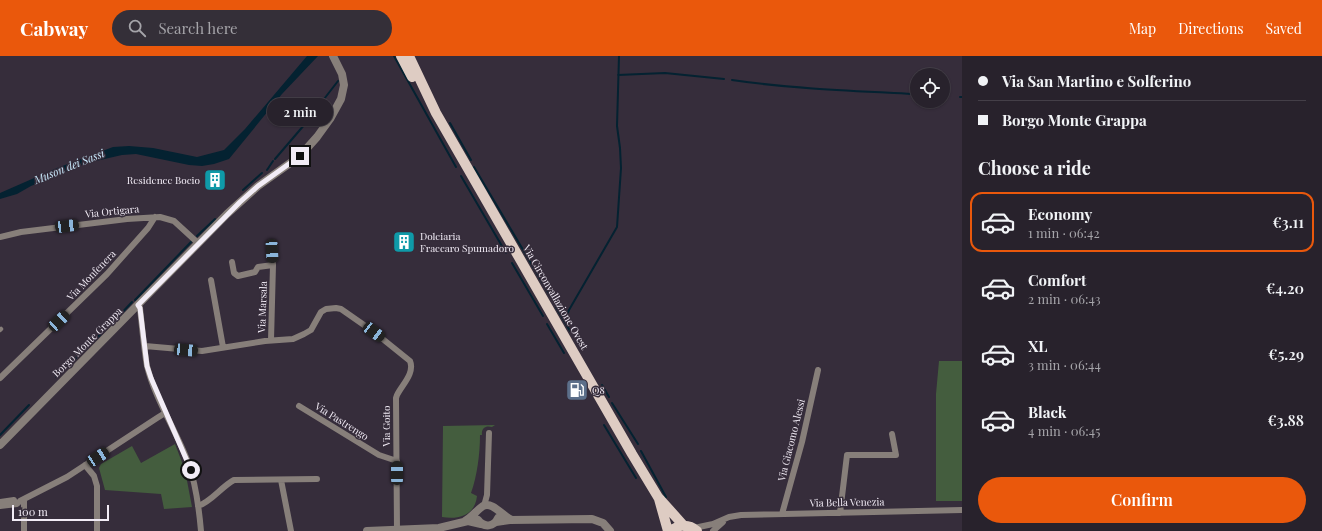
<!DOCTYPE html>
<html lang="en">
<head>
<meta charset="utf-8">
<style>
  :root { --surface:#28222c; --page:#342f38; --text:#f1f3f6; --muted:#a5a4a9; --line:#443f48; --accent:#ea580c }
  body { margin:0; font-family:"Playfair Display",serif; background:var(--page); color:var(--text); height:100vh; display:flex; flex-direction:column; font-size:15px; white-space:nowrap }
  * { box-sizing:border-box; margin:0 }
  p { font-size:13px; color:var(--muted) }
  .icon { flex:none; width:22px; height:22px; fill:none; stroke:currentColor; stroke-width:2; stroke-linecap:round; stroke-linejoin:round }
  .map { position:relative; flex:1; overflow:hidden }
  .drawer { display:flex; flex-direction:column; background:var(--surface); width:360px }
  .drawer>* { flex:none }
  .top-card { display:grid; align-content:center; height:88px; padding:0 16px; background:var(--surface) }
  .tools { position:absolute; left:910px; top:12px; display:grid; gap:8px }
  .tools a { display:grid; place-items:center; width:40px; height:40px; border-radius:50%; background:var(--surface); box-shadow:0 1px 3px #0004,0 0 0 1px var(--line); font-size:20px }
  .scale { position:absolute; left:12px; bottom:10px; width:97px; box-sizing:border-box; padding-left:4px; border:2px solid #f2ecf6; border-top:0; font-size:11px; line-height:14px; white-space:nowrap; color:#f2ecf6; -webkit-text-stroke:3px #362d3b; paint-order:stroke }
  .end { position:absolute; width:18px; height:18px; margin:-9px; border:5px solid #f2ecf6; background:#111; box-shadow:0 0 0 2px #111 }
  .from { border-radius:50% }
  .bubble { position:absolute; height:28px; border-radius:14px; background:var(--surface); box-shadow:0 1px 3px #0004,0 0 0 1px var(--line); font-size:13px; font-weight:600; line-height:28px; text-align:center }
  .car { position:absolute; width:12px; height:24px; margin:-12px -6px; border-radius:5px; box-shadow:0 0 3px 1px #0007; background:linear-gradient(#222 24%,#8ab4d8 0 40%,#222 0 76%,#8ab4d8 0 86%,#222 0) }
  .top-card b { display:flex; align-items:center; gap:14px; height:38px; font-size:15px }
  .top-card b+b { border-top:1px solid var(--line) }
  .top-card i { width:10px; height:10px; background:var(--text) }
  ul { padding:0; list-style:none }
  li { display:flex; align-items:center; gap:12px; height:60px; margin:0 8px 6px; padding:0 8px; border:2px solid transparent; border-radius:12px }
  li div { flex:1 }
  li b { display:block; font-size:15px }
  li em { font-style:normal; font-weight:600 }
  li.active { border-color:var(--accent) }
  li>.icon { width:36px; height:36px; stroke-width:1.5 }
  h2 { padding:0 16px; font-size:18px; line-height:48px }
  .action { display:flex; gap:8px; margin-top:auto; padding:8px 16px }
  .action a { flex:1; height:46px; border-radius:24px; background:var(--accent); color:#fff; font-size:16px; font-weight:600; line-height:46px; text-align:center }
  header { display:flex; align-items:center; gap:24px; box-sizing:border-box; height:56px; padding:0 20px; background:var(--accent); color:#fff }
  header strong { font-size:19px }
  nav { display:flex; gap:22px; margin-inline-start:auto; font-size:14px }
  .search { width:280px; height:36px; background:var(--page); display:flex; align-items:center; gap:10px; box-sizing:border-box; padding:0 14px; border-radius:22px; color:var(--muted); font-size:15px }
  main { display:flex; flex:1; min-height:0 }
  .map>svg:first-child { display:block }
  .green { fill:#445d3e }
  .water { fill:#042231 }
  .lines { fill:none; stroke-linecap:round; stroke-linejoin:round }
  .stream { stroke:#042231; stroke-width:2 }
  .pedestrian { stroke:#877f7a; stroke-width:4.5 }
  .minor { stroke:#877f7a; stroke-width:6 }
  .tertiary { stroke:#877f7a; stroke-width:8 }
  .primary { stroke:#deccc3; stroke-width:10 }
  .route { stroke:#f2ecf6; stroke-width:5 }
  .labels { text-anchor:middle; dominant-baseline:central; stroke-width:3; stroke-linejoin:round; paint-order:stroke }
  .poi-label { font-size:10px; fill:#f2ecf6; stroke:#362d3b; text-anchor:start }
  .street-label { font-size:10px; fill:#f2ecf6; stroke:#362d3b }
  .water-label { font-size:11px; font-style:italic; fill:#c8e7fa; stroke:#362d3b }
</style>
</head>
<body>
<header>
<strong>Cabway</strong>
<div class="search"><svg class="icon" aria-label="search" viewBox="0 0 24 24"><circle cx="10" cy="10" r="6"/><path d="M15 15l6 6"/></svg>Search here</div>
<nav><a>Map</a><a>Directions</a><a>Saved</a></nav>
</header>
<main>
<div class="map">
<svg width="962" height="475" viewBox="0 0 962 475">
  <rect width="100%" height="100%" fill="#362d3b"/>
  <path class="green" d="M939,305h23v140h-26v-107z
    M495,369l-3,2c-6,-2 -11,1 -10,8h-2c0,19 -3,41 -9,58l6,3c-2,19 -18,24 -35,21l1,-91z
    M175,388l10,26 7,37 -28,2 -3,-15 -56,-4 -6,-22 2,-4 31,-18 9,17z"/>
  <path class="water" d="M307,0h11l-36,38 -53,65 -15,5 -12,2 -13,-1 -53,-11 -14,1 -35,8 -56,23 -14,8 -17,5v-6l57,-25 56,-21 16,-1 24,2 44,9 27,-7 21,-21z"/>
  <g class="lines">
    <path class="stream" d="M394,0l62,111
      M618,19l47,-2 59,6
      M732,24c61,9 123,11 185,14
      M943,40h5
      M960,41h2
      M307,65l31,-40
      M450,67l21,37
      M275,103l30,-35
      M474,111l77,130
      M267,114l6,-9
      M461,120l45,77
      M243,134l19,-17
      M197,180l18,-17
      M512,207l31,53
      M135,244l56,-58
      M556,251l14,24
      M117,262l15,-16
      M564,265l5,-11 48,-83 4,-59 -1,-20 -3,-22 2,-70
      M547,268l17,29
      M56,321l47,-45
      M602,329l7,12
      M612,347l26,41
      M604,369l32,53
      M0,379l29,-30
      M641,395l25,46"/>
    <path class="pedestrian" d="M0,274l1,-1"/>
    <path class="minor" d="M0,181l21,-5 106,-13 33,-2 14,4 24,22
      M232,206l2,11 4,3 17,-4 3,-5 15,-2
      M211,224l12,67
      M138,249l2,3c2,18 4,41 7,58 8,33 29,64 41,96 8,22 11,46 13,69
      M271,284l2,-75 -1,-14
      M145,290l57,5 63,-10 28,-2 11,-5 7,-4 10,-18 5,-3 10,-1 5,1 33,23 36,29c5,12 -8,24 -13,34l-1,3 1,132
      M0,322l107,-104 41,-46 7,-11
      M299,350l80,49 18,6
      M85,409l9,11 3,10v45
      M281,424l10,51
      M0,446l14,-2
      M0,450l17,-2 3,-3 47,-24 90,-59 8,-5
      M198,450c13,-4 23,-19 36,-26l83,-1
      M484,450l3,-11 2,-62
      M840,457l7,-58h49l-4,-21
      M782,458l20,-72 16,-72
      M694,472l19,-4 16,-7 12,-2 221,-5
      M24,475v-32
      M713,475l10,-9"/>
    <path class="tertiary" d="M0,389l227,-231 31,-28 42,-30 17,-19 13,-18 11,-20 3,-14 -2,-11 -9,-18
      M478,464c6,8 16,7 20,-2
      M465,465c7,-4 12,-11 18,-15 10,-5 20,11 29,14
      M496,466l14,-2 82,-1 11,4 7,8
      M367,475l72,-3 29,-7 13,3"/>
    <path class="primary" d="M401,0l11,21
      M409,0l27,57 196,341 26,43 26,29
      M659,443l9,32
      M671,475c8,-7 18,-7 26,0"/>
  </g>
  <g class="lines">
    <path class="route" d="M191,414l-40,-92 -4,-12 -7,-58 -2,-3 102,-103 18,-16 42,-30"/>
  </g>
  <defs>
    <g id="building-square" transform="scale(1.15)"><rect x="-9" y="-9" width="18" height="18" rx="4" fill="#0f9aa8" stroke="#362d3b"/><path d="M-4-6H4V6H1V3H-1V6H-4ZM-2.5-4.3h1.7v1.8h-1.7ZM.8-4.3h1.7v1.8H.8ZM-2.5-1h1.7V.8h-1.7ZM.8-1h1.7V.8H.8Z" fill="#fff"/></g>
    <g id="fuel-square" transform="scale(1.15)"><rect x="-9" y="-9" width="18" height="18" rx="4" fill="#5c6f8a" stroke="#362d3b"/><path d="M-5.5-6h7V0h2V4h1.3V-2.5L3-4.5l.8-.8L6-3V5H2.5V1h-1V6h-7ZM-4.2-4.7v3.2H.2V-4.7Z" fill="#fff"/></g>
  </defs>
  <g fill-rule="evenodd">
    <use href="#building-square" x="215" y="124"/>
    <use href="#building-square" x="404" y="186"/>
    <use href="#fuel-square" x="577" y="334"/>
  </g>
  <g class="labels">
    <g class="poi-label">
      <text x="200" y="124" text-anchor="end">Residence Bocio</text>
      <text x="420" y="180">Dolciaria<tspan x="420" dy="12">Fraccaro Spumadoro</tspan></text>
      <text x="592" y="334">Q8</text>
    </g>
    <g class="street-label">
      <text transform="translate(112 155) rotate(-6)">Via Ortigara</text>
      <text transform="translate(91 219) rotate(-46)">Via Monfenera</text>
      <text transform="translate(556 241) rotate(60)">Via Circonvallazione Ovest</text>
      <text transform="translate(262 251) rotate(-88)">Via Marsala</text>
      <text transform="translate(87 286) rotate(-45)">Borgo Monte Grappa</text>
      <text transform="translate(342 365) rotate(32)">Via Pastrengo</text>
      <text transform="translate(386 370) rotate(-90)">Via Goito</text>
      <text transform="translate(791 384) rotate(-76)">Via Giacomo Alessi</text>
      <text transform="translate(847 446) rotate(-1)">Via Bella Venezia</text>
    </g>
    <g class="water-label">
      <text transform="translate(69 110) rotate(-22)">Muson dei Sassi</text>
    </g>
  </g>
</svg>
<div class="tools">
<a><svg class="icon" aria-label="locate" viewBox="0 0 24 24"><circle cx="12" cy="12" r="6"/><path d="M12 2v4M12 18v4M2 12h4M18 12h4"/></svg></a>
</div>
<div class="scale">100 m</div>
<i class="end from" style="left:191px;top:414px"></i>
<i class="end" style="left:300px;top:100px"></i>
<div class="bubble" style="left:267px;top:42px;width:66px">2 min</div>
<i class="car" style="left:67px;top:170px;rotate:83deg"></i>
<i class="car" style="left:272px;top:195px;rotate:177deg"></i>
<i class="car" style="left:59px;top:265px;rotate:47deg"></i>
<i class="car" style="left:374px;top:276px;rotate:127deg"></i>
<i class="car" style="left:186px;top:294px;rotate:95deg"></i>
<i class="car" style="left:98px;top:401px;rotate:57deg"></i>
<i class="car" style="left:397px;top:417px;rotate:0deg"></i>
</div>
<section class="drawer">
<div class="top-card">
<b><i class="from"></i>Via San Martino e Solferino</b>
<b><i></i>Borgo Monte Grappa</b>
</div>
<h2>Choose a ride</h2>
<ul>
<li class="active"><svg class="icon" aria-label="car" viewBox="0 0 24 24"><path d="M5 17H2v-5l4-1 3-4h7l3 4 3 1v5h-3M9 17h6M6 11h13"/><circle cx="7" cy="17" r="2"/><circle cx="17" cy="17" r="2"/></svg><div><b>Economy</b><p>1 min · 06:42</p></div><em>€3.11</em></li>
<li><svg class="icon" aria-label="car" viewBox="0 0 24 24"><path d="M5 17H2v-5l4-1 3-4h7l3 4 3 1v5h-3M9 17h6M6 11h13"/><circle cx="7" cy="17" r="2"/><circle cx="17" cy="17" r="2"/></svg><div><b>Comfort</b><p>2 min · 06:43</p></div><em>€4.20</em></li>
<li><svg class="icon" aria-label="car" viewBox="0 0 24 24"><path d="M5 17H2v-5l4-1 3-4h7l3 4 3 1v5h-3M9 17h6M6 11h13"/><circle cx="7" cy="17" r="2"/><circle cx="17" cy="17" r="2"/></svg><div><b>XL</b><p>3 min · 06:44</p></div><em>€5.29</em></li>
<li><svg class="icon" aria-label="car" viewBox="0 0 24 24"><path d="M5 17H2v-5l4-1 3-4h7l3 4 3 1v5h-3M9 17h6M6 11h13"/><circle cx="7" cy="17" r="2"/><circle cx="17" cy="17" r="2"/></svg><div><b>Black</b><p>4 min · 06:45</p></div><em>€3.88</em></li>
</ul>
<div class="action"><a>Confirm</a></div>
</section>
</main>
</body>
</html>
